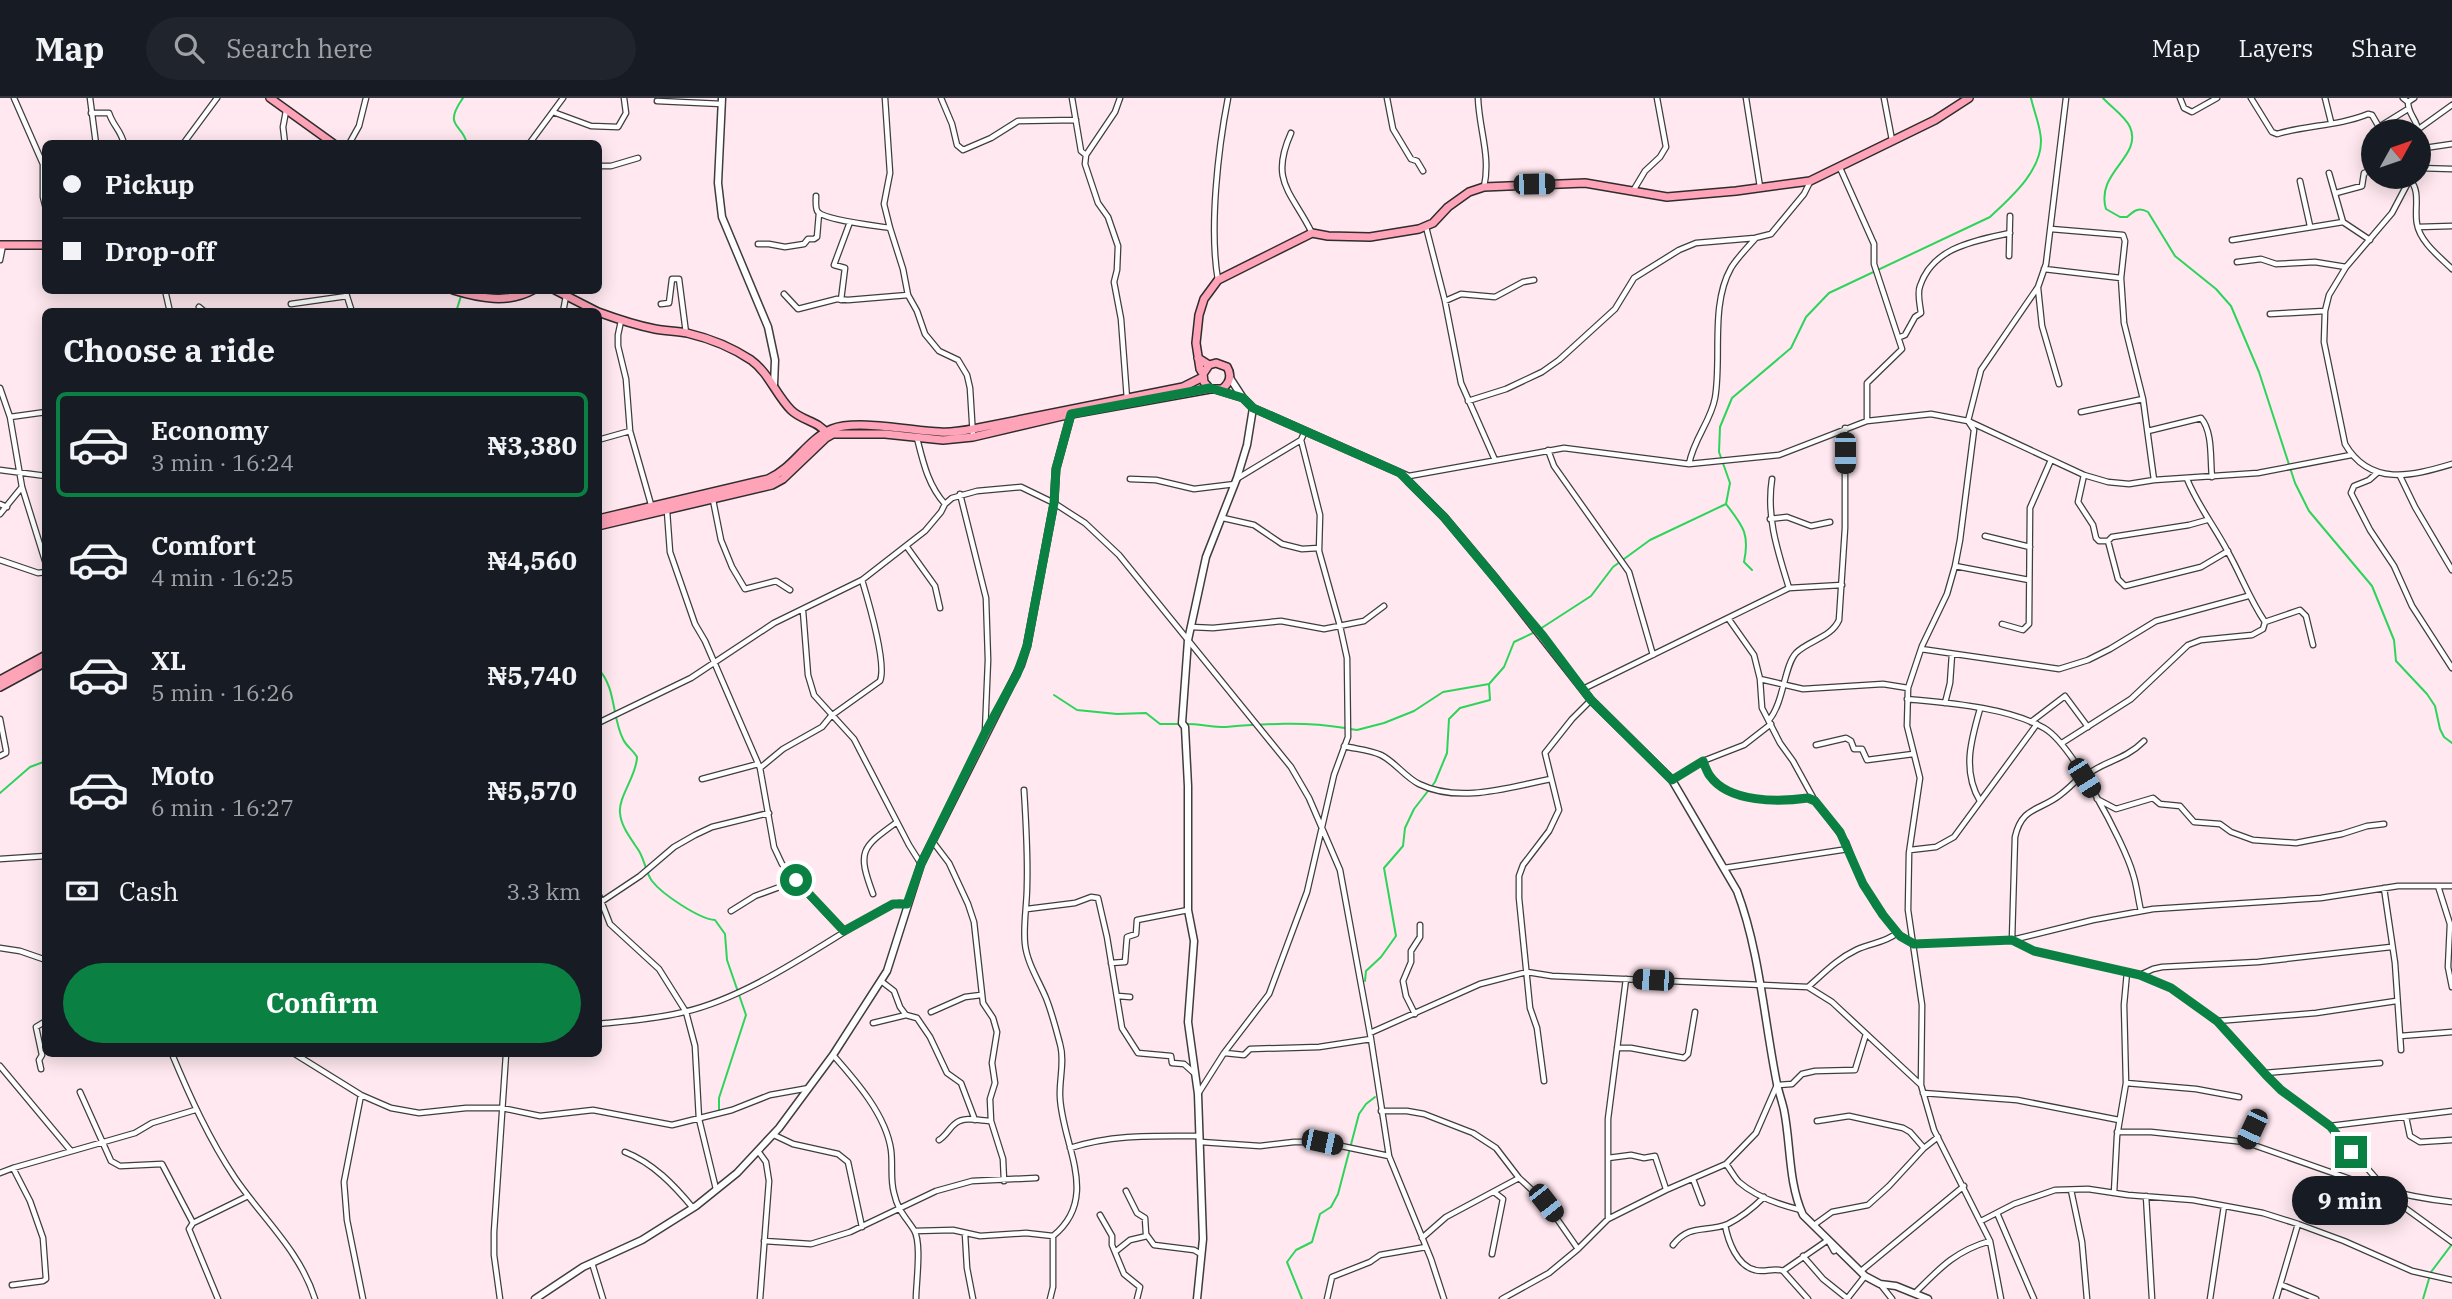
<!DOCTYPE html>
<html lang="en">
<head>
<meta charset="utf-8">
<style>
  :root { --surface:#171b24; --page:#20242c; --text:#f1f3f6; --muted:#9ea1a6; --line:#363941; --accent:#0b8043 }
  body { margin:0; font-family:"IBM Plex Serif",serif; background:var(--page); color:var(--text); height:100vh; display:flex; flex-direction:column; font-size:26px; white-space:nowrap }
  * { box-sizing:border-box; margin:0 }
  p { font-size:23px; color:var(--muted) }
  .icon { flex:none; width:38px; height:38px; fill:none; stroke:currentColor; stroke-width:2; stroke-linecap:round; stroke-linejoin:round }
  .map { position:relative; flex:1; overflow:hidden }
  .panel { position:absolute; left:42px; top:210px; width:560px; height:749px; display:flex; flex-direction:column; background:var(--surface); border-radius:10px; box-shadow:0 4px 18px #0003 }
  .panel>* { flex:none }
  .banner { position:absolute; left:42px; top:42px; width:560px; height:154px; border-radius:10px; box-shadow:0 4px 18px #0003; display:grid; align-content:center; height:154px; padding:0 21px; background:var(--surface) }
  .needle { width:46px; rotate:50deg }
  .buttons { position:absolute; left:2361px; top:21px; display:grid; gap:14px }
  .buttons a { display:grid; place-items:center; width:70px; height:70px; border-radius:50%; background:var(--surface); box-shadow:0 4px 18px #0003; font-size:35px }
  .end { position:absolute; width:32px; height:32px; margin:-16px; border:9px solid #0b8043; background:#fff; box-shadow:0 0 0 4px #fff }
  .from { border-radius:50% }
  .bubble { position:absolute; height:49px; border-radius:24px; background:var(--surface); box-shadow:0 4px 18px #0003; font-size:23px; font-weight:700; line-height:49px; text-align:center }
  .car { position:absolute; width:21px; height:42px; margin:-21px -10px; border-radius:9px; box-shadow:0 0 5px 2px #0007; background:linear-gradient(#222 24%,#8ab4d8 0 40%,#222 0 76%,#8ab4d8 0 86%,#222 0) }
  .banner b { display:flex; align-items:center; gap:24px; height:66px; font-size:26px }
  .banner b+b { border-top:2px solid var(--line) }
  .banner i { width:18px; height:18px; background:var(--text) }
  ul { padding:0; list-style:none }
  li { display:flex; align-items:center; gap:21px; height:105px; margin:0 14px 10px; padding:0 7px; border:4px solid transparent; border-radius:10px }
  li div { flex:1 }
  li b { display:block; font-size:26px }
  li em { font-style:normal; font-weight:700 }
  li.selected { border-color:var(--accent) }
  li>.icon { width:63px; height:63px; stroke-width:1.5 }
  h2 { padding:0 21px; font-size:32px; line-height:84px }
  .pay { display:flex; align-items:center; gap:18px; height:77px; padding:0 21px; font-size:26px }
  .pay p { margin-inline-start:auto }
  .primary-button { display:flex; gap:14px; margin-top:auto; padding:14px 21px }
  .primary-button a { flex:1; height:80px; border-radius:42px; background:var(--accent); color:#fff; font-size:28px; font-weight:700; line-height:80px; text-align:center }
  header { display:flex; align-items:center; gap:42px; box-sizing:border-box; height:98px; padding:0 35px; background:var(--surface); border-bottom:2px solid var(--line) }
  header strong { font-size:33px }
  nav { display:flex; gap:38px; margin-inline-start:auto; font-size:24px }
  .search { width:490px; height:63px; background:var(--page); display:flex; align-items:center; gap:18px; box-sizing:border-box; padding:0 24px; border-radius:38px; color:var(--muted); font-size:26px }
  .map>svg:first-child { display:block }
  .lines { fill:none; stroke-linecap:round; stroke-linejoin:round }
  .stream { stroke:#2dd45c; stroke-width:2 }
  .minor-casing { stroke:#3e3e3e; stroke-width:7 }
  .tertiary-casing { stroke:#3e3e3e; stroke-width:9 }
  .secondary-casing { stroke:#2d2d2d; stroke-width:10 }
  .minor { stroke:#fff; stroke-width:4.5 }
  .tertiary { stroke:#fff; stroke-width:6 }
  .secondary { stroke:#ffa3b8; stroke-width:7 }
  .route { stroke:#0b8043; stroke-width:9 }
</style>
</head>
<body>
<header>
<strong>Map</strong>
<div class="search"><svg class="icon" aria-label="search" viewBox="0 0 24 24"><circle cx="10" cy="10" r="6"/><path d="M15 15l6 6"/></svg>Search here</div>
<nav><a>Map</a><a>Layers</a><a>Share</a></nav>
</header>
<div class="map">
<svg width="2452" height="1201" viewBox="0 0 2452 1201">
  <rect width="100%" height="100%" fill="#ffe8ef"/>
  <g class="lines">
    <path class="stream" d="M463,0c-21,30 0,25 4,46
      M2103,0c8,9 22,18 27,29 13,30 -35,45 -24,82l14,8h7c8,-7 12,-10 21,-5l27,44 41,33 15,17 28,66 36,111 14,28 63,75 22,54 2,21 31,33 8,12 5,23 4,8 8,6
      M456,214l5,-16
      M1726,406c17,22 24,30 18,58l8,8
      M1540,531l51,-33 22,-29 37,-27 76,-36 4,-21 -11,-31 1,-25 12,-29 59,-50 15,-31 23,-24 161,-76c20,-19 51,-45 51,-76 0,-14 -7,-29 -10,-43
      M598,571c18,17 14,49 25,70 3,7 10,11 14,18 0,18 -19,40 -17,56 1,14 12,27 19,38 6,10 7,22 13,30 10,13 47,38 63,39l10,14 2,26 19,55 -27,83v12
      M1054,597l23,15 40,4 29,-1 14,11h21
      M1187,626c12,0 25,3 38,3 40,-3 79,-6 120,1
      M1350,631l7,1 27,-7 30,-12 29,-19 46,-8
      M0,695l30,-26 16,-6
      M1365,883l1,-10 15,-14 15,-21 -12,-68 19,-22 2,-18 9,-19 21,-27 12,-29 2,-34 11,-11 30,-8 -1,-16 15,-17 10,-25 21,-10
      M1302,1201l-15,-37 9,-12 16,-8 8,-28 11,-7 7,-13 21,-80 7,-10 9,-7
      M2423,1201l8,-27 21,-28"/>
    <g class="minor-casing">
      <path id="minor" d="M14,0l29,66v33l3,12
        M90,0l6,46
        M885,0l5,75 -6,31 6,24 13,41 5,26 9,16 8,23 14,17 19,9 9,15 3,13 3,49
        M941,0l11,26 5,21 6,5 28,-12 27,-17 58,-1
        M1072,0l9,53 5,4
        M1120,0l-5,14 -29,43 -1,9 13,39 10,14 10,29 -1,24 -3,12 7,37 6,80
        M1387,0l6,31 18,30 6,2 6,10
        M1478,0c1,31 13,58 6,89
        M1746,0l14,89
        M1884,0l8,42
        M2180,0l4,10 8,4 25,-14
        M2251,0l21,34 5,2c30,-9 62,-8 91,-20l4,1 7,12 29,-18
        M2325,0l6,24
        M2403,0l5,4c0,15 12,17 10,37
        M657,3l65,3
        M2408,4l6,-4
        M553,14l38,14 27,1 8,-14 -2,-15
        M91,15h18c4,13 12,17 15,31
        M2420,30l32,-23
        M1291,35c-22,49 1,59 21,100
        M183,46l34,-46
        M285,46l-2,-17 3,-16
        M349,46l10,-18 7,-28
        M529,46l34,-46
        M2418,51l34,-5
        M598,68h13l27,-8
        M1840,70l34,76v20l28,85 -35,34v38
        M2418,70l34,1
        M2329,75l14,49 27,18
        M2411,79l-19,36 -46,54 -17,28 -4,16 -1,31 21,102c25,43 67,32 107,20
        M2410,82c11,11 4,30 7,44 3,18 23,33 35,45
        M2300,83l10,45
        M1633,93l12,-20 15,-14 6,-10 -9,-49
        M2336,95l26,-7 2,-13 9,-3
        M816,98c0,5 -1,13 2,16 7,8 60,14 72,16
        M1426,129l19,74 16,82 34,77
        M2418,129l34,-1
        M2051,131l72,6 2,6 -4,37 3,45 19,76 11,81
        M2232,142l111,-18
        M758,146h11l16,3 19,-3 4,-5h6l3,-2 2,-24
        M2009,158l1,-40
        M0,162l3,-15
        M2237,164l24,-3 15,5 39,-2 31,5
        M2044,171l77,9
        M1218,182c-9,-51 0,-131 10,-182
        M2038,190l4,38 17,58
        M165,192l5,22
        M345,192l7,22
        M784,196l14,15 39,-10 11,1 60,-5
        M841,202l4,-32 -11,-3 16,-43
        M1445,203l16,-7 34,3 28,-15 11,-2
        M291,206l56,-8
        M661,206l8,-1 3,-24h7l7,54
        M199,209l6,5
        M563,214l3,-16
        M2270,216l55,-3
        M621,223l-3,14v11l8,33 4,52 22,77
        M1900,239l5,-2 10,-18 6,-4c-1,-8 -4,-20 -1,-27 13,-39 54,-45 90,-53
        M0,290l10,29 12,70 24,77
        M1468,303l38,-12 36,-17 17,-12 56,-51 19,-31 45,-28 17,-7 59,-5 16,-4 33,-40 6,-12
        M2081,314l62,-13
        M10,319l36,-5
        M2148,333l53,-13c12,14 9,41 11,59
        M917,340c6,24 11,47 28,66
        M598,342l32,-9
        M1548,352l6,16 75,106 24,83
        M1689,366c5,-26 22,-43 26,-66 7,-39 -5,-93 16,-130 6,-10 16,-20 24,-29
        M0,372l46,6
        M2377,375l-8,7 -15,6 -3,7 19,37 24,36 18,40 40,62
        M2084,377l-6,27 15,23 3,13 3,3h9l4,-4 77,-12 18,-5
        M1409,378l155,-28 125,16 90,-9 88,-34 64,-7 37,7 116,54 24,7 21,2 25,-4 104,-7 93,-18
        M2400,378l15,31 37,63
        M1238,380l63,-38 4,-9
        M1130,381l26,1 38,9 41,-5
        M1772,381c-6,39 6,73 17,109
        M2187,381c11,27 28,48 41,73 14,25 21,46 37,70
        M960,396l26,104 2,62 -3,72
        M713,402l8,40 11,27 13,22 31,-8 14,9
        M0,406l7,3
        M667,413l3,41 25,72 10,17 55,127 14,79 8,17 14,17 47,50
        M0,416l22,-27
        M1223,420l31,7 28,19 20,5 17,-1
        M1770,421l17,-2 24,9 19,-4
        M1985,438l45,11
        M2108,443l10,38 7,7 76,-19 27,-16
        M907,449l28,39 5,22
        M0,462l38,13 8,-1
        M1955,468l74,14
        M803,513l5,64 6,20 40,44 55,106 12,19
        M1728,520l26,37 6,24 2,29 18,35 13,18 22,40 31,41 13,34 17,30 21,27 17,11 98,-4 81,-20 60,-11 168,-11 77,-12h54
        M2002,526l21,6 6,-6 1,-116 21,-48
        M1191,529l22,1 68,-7 43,8 40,-8 20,-15
        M1921,551l138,20 29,-9 22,-11 46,-28 92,-25
        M1760,581l43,10 80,-5 25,4
        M1583,591l206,-101 53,-3
        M1907,601c41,4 100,8 137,29 27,15 80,114 89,146 4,12 5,25 8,37
        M1945,605l5,-20 2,-29
        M1980,611c-9,31 -18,62 0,92
        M0,621l6,31v3l-6,3
        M1769,622c15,-18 15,-54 27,-67 13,-13 35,-15 43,-33l6,-92v-100
        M2031,624l34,-26 23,31
        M598,625l93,-45 83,-55 88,-43 63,-49 16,-19 4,-8 7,-6 25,-7 44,-4 33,16 31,20 34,32 172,212 18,31 31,72 31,169 18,117 42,103 13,40
        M2062,645l69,-44 57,-54 13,-5 51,-5 11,-6 2,-7 35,-12 6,6 7,29
        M1816,647l30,-7 5,3 3,8h8l5,11 46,-6
        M1344,648c12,3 26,4 37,9 14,7 24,22 38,29 41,20 91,3 132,-5
        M1703,663c2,5 4,11 7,15 18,27 69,26 98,22l7,3
        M760,670l23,-19 39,-22 9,-11 49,-35c7,-17 -12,-81 -18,-101
        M2083,680c20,-18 40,-16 61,-37
        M702,681l56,-15
        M1672,682l31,-19 41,-16 27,-21
        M1024,692c2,32 4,63 3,96 0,19 -4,39 -2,58 2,19 14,37 21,54 6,15 10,31 14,46 5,17 -1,36 0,53 2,48 41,100 -7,139v51l-3,12
        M2097,701l19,10 37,-11 7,6 20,2 14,16 26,2 11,8 22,8 43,3 46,-9 25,-8 17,-2
        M933,744l16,21 19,41 6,18 9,81 10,15 4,14 -5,31 3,20 -5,16 1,22 12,38 1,22
        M1910,752l26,-3 18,-10 83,-113
        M0,761l46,-3
        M1724,770l124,-19
        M2438,788l12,38 -2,43 4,20
        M2384,790l11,75 6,87
        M598,795l12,31 49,45 27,43 9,34 4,73 17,70
        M873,796c-16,-43 -12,-46 24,-72
        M601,804l39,-26 34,-29 21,-12 17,-8 57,-14
        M1027,811l48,-6 16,-6 7,1 9,39 15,91 16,25 33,3 1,7 12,1 10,9
        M731,813l24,-15 41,-15
        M2012,842l3,-103c7,-31 25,-26 45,-42 8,-6 15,-13 22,-20
        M2013,843l21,10 106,24 31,13 46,33 64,69 49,36 51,58 -1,3
        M0,850l20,3 26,9
        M1111,865l14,-1 2,-25 9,-3 1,-14 51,-10
        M2140,877l13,-6 9,-2 96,-5 133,-15
        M881,883l13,10 6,16 6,8 11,3 13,19 17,36 14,10 14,37
        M1808,889c16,-14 29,-28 48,-37 14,-7 29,-7 41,-17
        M1118,898l12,1
        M931,914l34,-15 16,-2
        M1415,916l-9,-18 -3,-15 8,-19v-11l9,-14v-12
        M2217,923l99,-8 80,-12
        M873,925l33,-8
        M598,926c29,-3 59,-5 86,-12 69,-16 140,-70 202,-105l13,-4 8,1
        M1370,935l110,-49 47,-12 25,4 256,11 24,15 88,82
        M2400,938l52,-4
        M1617,950h14l53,10 4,-4 7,-42
        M1225,955l19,2 6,-6 69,-2 52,-8
        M172,956c18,43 37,85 63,124 28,41 65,73 80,121
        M295,956l66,41 30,13 28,5 47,-5h36l38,8 53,-6 79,15 60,-15 38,-15 39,-7
        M833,957c23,26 53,60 58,95 2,15 -1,29 3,43 4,18 11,23 20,37 8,13 2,53 2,69
        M0,968l71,85
        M41,971l-2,-9 3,-5 -6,-28 10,-6
        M2265,975l115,-10
        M1544,983l-7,-53 -7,-20 -11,-110v-22l4,-11 26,-34 10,-21 -14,-57 27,-34 19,-19
        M2126,985l70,6 43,8
        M80,994l31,69 9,5 42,-2 31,59
        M1923,995l94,7 102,20
        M1198,996l26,-41 45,-59 38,-102 27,-117 14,-38 -1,-79 -7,-32 -21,-75 1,-36 -19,-75
        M361,997l-17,87 3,38 16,79
        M1381,1013h26l17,3 49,19 23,15 23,30 27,25 32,46
        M2406,1019l4,19 10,6 32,-2
        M1817,1023l32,-5 54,12 7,4 14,16
        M2330,1028l122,-15
        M2117,1034h34l94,10 125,44c26,7 53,13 82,16
        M774,1037l19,9 45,10 10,8 14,65
        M939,1042c8,-5 10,-12 17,-17 9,-7 25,-2 35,-2
        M1201,1044l59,4 34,-4h28l67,14
        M2245,1044l13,-26
        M1070,1050c44,-14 84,-12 130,-12
        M758,1053l8,11 3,19 -9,118
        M625,1054c28,11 49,33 68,56
        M1608,1060l23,-3 13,3 11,-2 11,33
        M1726,1066c5,6 8,13 13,18 17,15 41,23 62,28
        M0,1075l13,-5 122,-35 17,-10 43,-13
        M1693,1081l9,24
        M2071,1092l11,52 5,57
        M1126,1093l11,22 8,5 1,16 8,11 40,5 7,4
        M2114,1095l3,-57 9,-53 -2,-78 3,-33
        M2393,1096l1,4 7,7 51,37
        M2146,1098l6,103
        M1997,1115l37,86
        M1100,1117l12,21v9l12,29 16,13 -3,12
        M1608,1121v-100l18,-140
        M1981,1123l33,-17 41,-14 33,-1 40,6 65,5 70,13 35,11 46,17 68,30 40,9
        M1725,1127c3,16 12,41 30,45 10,3 19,-3 28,1l25,28
        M1814,1127l18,-13 36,-7 21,-19 35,-38 14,-11
        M915,1133l38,-1 27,6 46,-3 27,3
        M965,1136l2,34 6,31
        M1422,1140l24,-21 73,-39
        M764,1143l47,3 39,-12 86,-41 36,-10 64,-3
        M1673,1147c17,-22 33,-12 55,-21 14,-7 25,-16 36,-27
        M1115,1154l15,-12 17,-4
        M1492,1156l11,-55 -9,-7
        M1803,1158l20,23 25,20
        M592,1165l11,36
        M1783,1173l45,-31 6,11
        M1861,1173l103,-85
        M12,1187l31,-4 3,-2 -3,-41 -13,-37 -17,-33
        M1881,1187l11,14
        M2282,1187l34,14
        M1915,1195c24,-24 40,-42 75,-52
        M218,1201l-29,-70 4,-6 55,-27
        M500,1201l-6,-44v-23l12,-178
        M1327,1201l5,-22 38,-15 10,-7 46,-8
        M1502,1201l47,-26 29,-24 30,-30 58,-29 60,-26 30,-31 21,-48 15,-1 10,-10 13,-3 40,-1 11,-36
        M1847,1201l18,-23
        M2001,1201l-11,-58 -56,-111 -13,-45 1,-80 -14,-95 1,-57 11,-75 -13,-52 1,-38 14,-42 25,-52 8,-28 5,-26 14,-110 -6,-9 13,-51 57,-83 8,-23 20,-166
        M2210,1201l14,-93
        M2276,1201l22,-75"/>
    </g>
    <g class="tertiary-casing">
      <path id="tertiary" d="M722,0l-4,85 4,34 46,110 7,33 -1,25
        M1230,280l13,20 10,10 154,68
        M1217,292l26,8
        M1408,383l36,36 52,62 95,121 81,80 65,111c23,61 27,129 40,193 2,9 5,17 7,26 7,35 4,72 19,105l62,61 15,8 16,2 32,13
        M535,1201l48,-32 59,-27 54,-34 41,-33 42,-45 54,-73 54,-84 34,-107 100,-199 6,-19 27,-143 2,-34 15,-55
        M1197,1201l6,-60 -5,-145 -10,-72 6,-81 -6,-31v-124l-3,-59 -3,-4 6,-83 18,-83 31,-79 10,-33 6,-37"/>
    </g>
    <g class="secondary-casing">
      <path id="secondary" d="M270,0l64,46
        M0,147h46
        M453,192c26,8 55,14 80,0
        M555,192l43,22
        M598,214c19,7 37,13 57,17 10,2 21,2 32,4 21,5 46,15 64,27 18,13 25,35 40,50 11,11 28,11 35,23
        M1198,260l11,7 7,-2 11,4c5,8 3,16 -5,22h-12l-6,-7 -1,-8 6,-9
        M1203,276l-3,-5 -4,-26 3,-28 5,-16 14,-19 94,-47 16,3 42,1 49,-8 14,-6 15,-16 21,-15 15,-5 101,-4 82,14 69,-6 74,-10 125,-61 34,-22
        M598,421l170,-40c26,-11 39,-40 64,-50 24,-10 81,2 108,3 11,1 22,-1 33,-3l210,-42 20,-10
        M598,428l174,-41 11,-6 43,-41 7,-4h52l58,6 30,-3 98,-23 139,-25
        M0,582l46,-25
        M0,589l46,-25"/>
    </g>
    <use href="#minor" class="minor"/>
    <use href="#tertiary" class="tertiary"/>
    <use href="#secondary" class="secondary"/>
  </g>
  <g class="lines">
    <path class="route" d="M796,782l48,51 49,-27h14l14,-40 64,-131 32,-59 10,-28 27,-143 2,-34 15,-55 139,-26 33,10 10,10 147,65 44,44 99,119 48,64 81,80 31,-19c2,5 4,11 7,15 19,27 69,26 98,22l7,3 25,31 23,52 20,31 17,21 14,8 98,-4 22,11 106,24 31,13 46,33 49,54 15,15 49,36 21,26"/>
  </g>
</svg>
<div class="buttons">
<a><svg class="needle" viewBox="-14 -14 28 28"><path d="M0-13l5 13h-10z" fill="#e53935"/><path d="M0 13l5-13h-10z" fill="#9ea1a6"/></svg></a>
</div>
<i class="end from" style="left:796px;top:782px"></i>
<i class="end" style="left:2351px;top:1054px"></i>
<div class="bubble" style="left:2292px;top:1078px;width:116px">9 min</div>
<i class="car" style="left:1534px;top:86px;rotate:89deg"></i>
<i class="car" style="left:1845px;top:355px;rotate:180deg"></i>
<i class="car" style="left:2084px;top:680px;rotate:148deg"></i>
<i class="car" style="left:1653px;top:882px;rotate:273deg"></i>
<i class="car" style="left:2252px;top:1031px;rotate:205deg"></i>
<i class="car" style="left:1322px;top:1044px;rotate:102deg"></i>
<i class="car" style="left:1546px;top:1105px;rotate:142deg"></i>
<div class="banner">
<b><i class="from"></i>Pickup</b>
<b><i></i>Drop-off</b>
</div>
<section class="panel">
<h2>Choose a ride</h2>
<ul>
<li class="selected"><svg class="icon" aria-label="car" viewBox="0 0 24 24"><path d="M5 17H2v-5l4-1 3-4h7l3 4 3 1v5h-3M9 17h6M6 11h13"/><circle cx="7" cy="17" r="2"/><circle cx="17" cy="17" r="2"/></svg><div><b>Economy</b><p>3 min · 16:24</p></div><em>₦3,380</em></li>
<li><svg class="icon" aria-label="car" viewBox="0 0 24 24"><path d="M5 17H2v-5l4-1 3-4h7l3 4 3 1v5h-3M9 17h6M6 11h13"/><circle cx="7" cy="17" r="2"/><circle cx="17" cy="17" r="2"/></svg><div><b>Comfort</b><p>4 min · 16:25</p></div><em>₦4,560</em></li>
<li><svg class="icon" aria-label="car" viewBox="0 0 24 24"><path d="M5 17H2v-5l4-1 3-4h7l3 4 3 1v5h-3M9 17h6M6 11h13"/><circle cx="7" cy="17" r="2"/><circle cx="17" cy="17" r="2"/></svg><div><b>XL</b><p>5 min · 16:26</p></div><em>₦5,740</em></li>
<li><svg class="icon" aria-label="car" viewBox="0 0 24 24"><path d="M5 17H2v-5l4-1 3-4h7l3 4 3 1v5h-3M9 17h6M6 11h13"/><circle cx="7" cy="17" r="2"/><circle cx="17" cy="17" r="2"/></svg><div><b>Moto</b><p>6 min · 16:27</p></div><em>₦5,570</em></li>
</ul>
<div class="pay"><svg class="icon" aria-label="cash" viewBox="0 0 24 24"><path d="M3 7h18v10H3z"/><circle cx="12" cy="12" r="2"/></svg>Cash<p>3.3 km</p></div>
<div class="primary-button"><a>Confirm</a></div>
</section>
</div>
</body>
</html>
